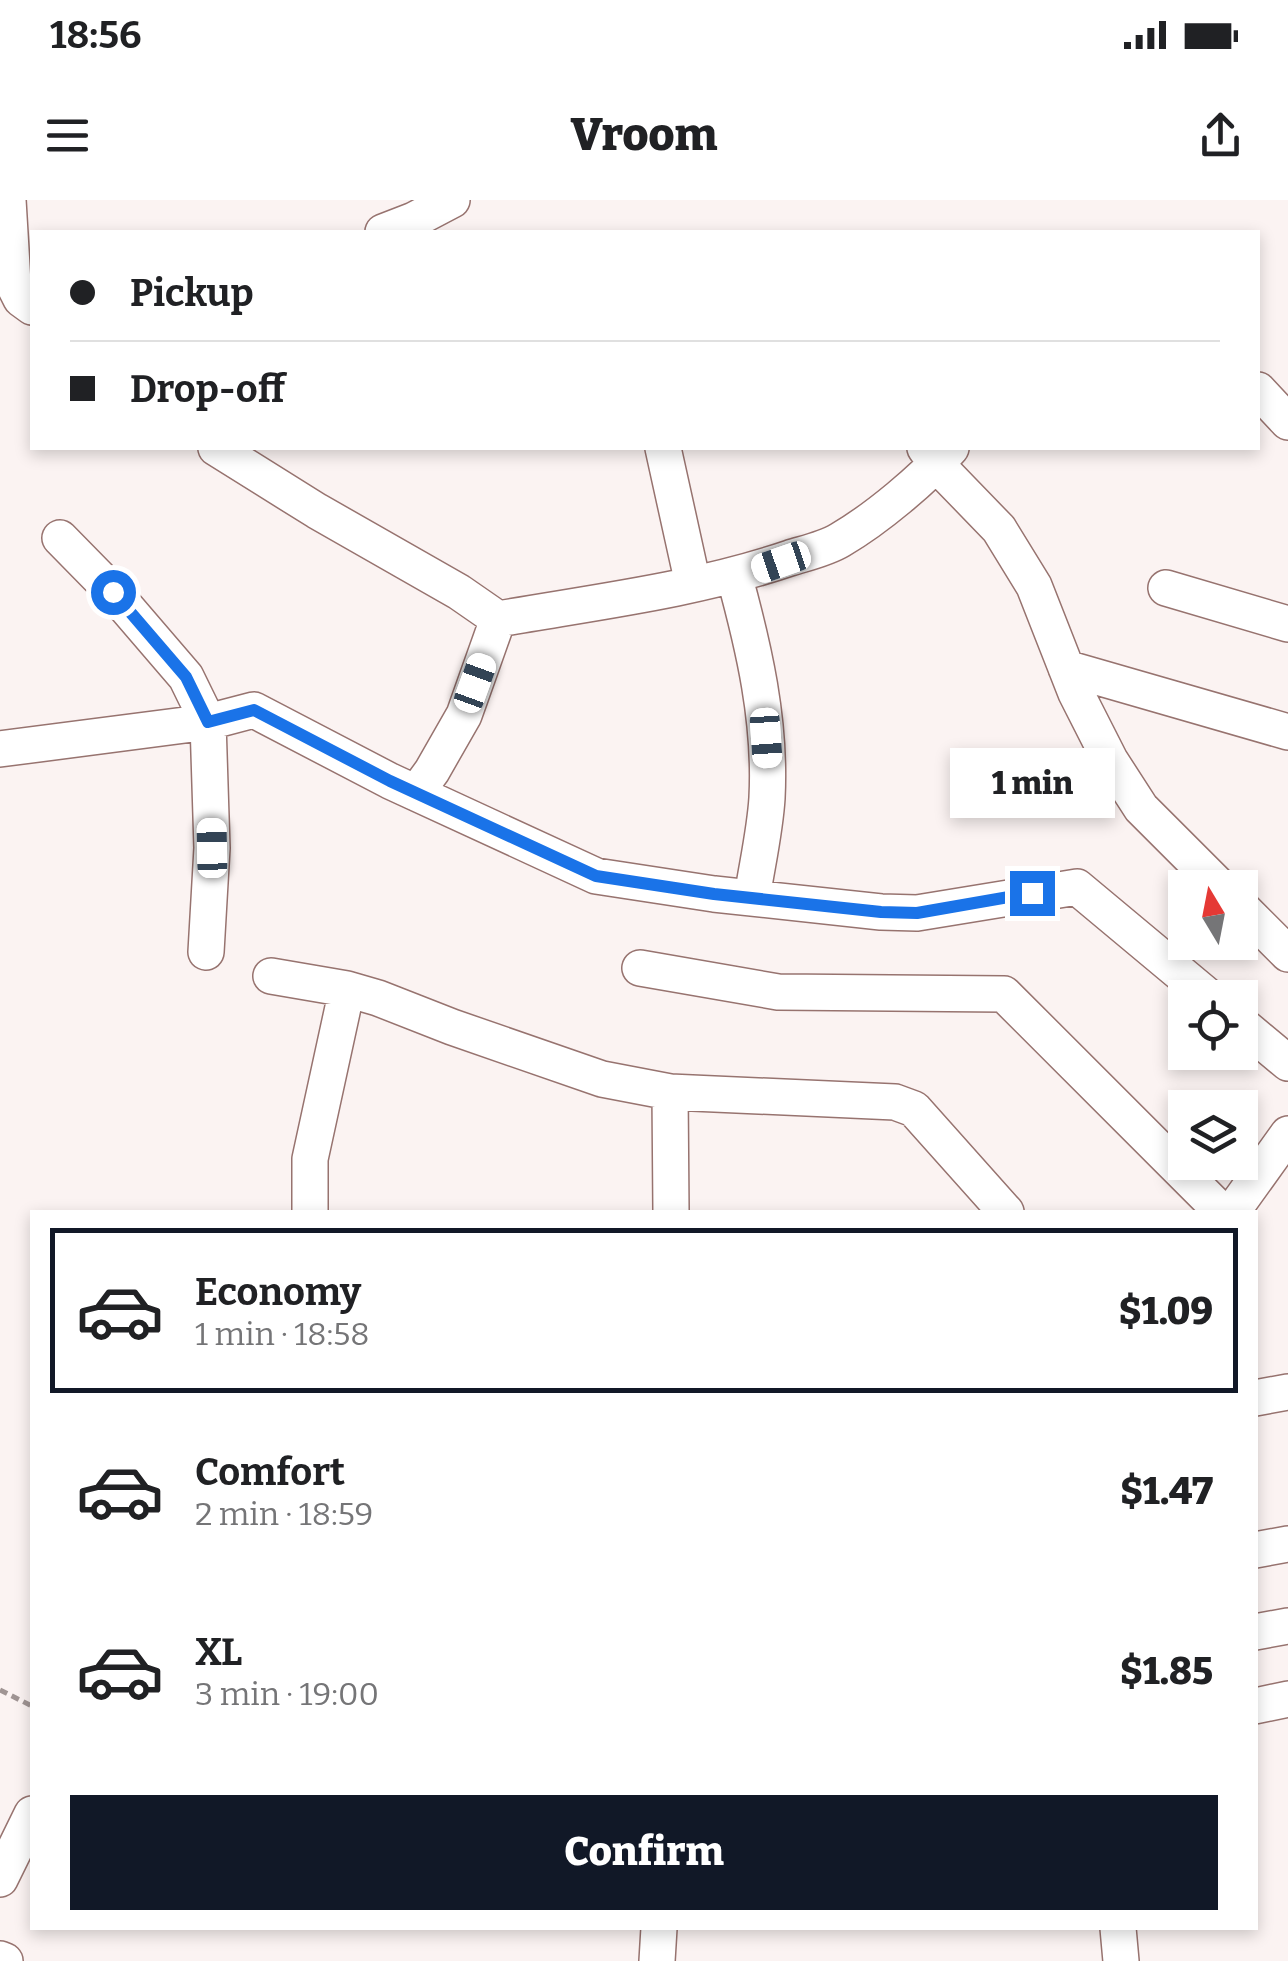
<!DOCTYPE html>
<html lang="en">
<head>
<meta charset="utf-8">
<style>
  :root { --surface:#fff; --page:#f2f2f2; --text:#202124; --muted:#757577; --line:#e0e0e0; --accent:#111827 }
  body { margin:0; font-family:Bitter,serif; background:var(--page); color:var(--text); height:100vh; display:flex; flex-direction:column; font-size:38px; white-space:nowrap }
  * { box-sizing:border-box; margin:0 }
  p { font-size:32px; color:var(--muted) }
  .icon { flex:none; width:55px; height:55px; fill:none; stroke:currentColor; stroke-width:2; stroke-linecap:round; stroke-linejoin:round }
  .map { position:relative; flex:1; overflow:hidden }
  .details { position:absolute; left:30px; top:1010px; width:1228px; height:720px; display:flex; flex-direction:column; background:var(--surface); border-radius:0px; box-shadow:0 5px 15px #0003 }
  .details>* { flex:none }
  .top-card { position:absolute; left:30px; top:30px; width:1230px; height:220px; border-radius:0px; box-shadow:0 5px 15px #0003; display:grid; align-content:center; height:220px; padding:0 40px; background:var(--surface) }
  .needle { width:65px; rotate:350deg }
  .tools { position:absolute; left:1168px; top:670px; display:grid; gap:20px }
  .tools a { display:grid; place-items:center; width:90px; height:90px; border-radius:0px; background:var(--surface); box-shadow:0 5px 15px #0003; font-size:50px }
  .end { position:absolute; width:45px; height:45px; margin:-22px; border:12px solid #1a73e8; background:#fff; box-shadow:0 0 0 5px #fff }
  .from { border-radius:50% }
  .bubble { position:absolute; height:70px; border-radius:0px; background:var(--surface); box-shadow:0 5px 15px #0003; font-size:32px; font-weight:800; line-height:70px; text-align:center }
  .car { position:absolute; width:30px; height:60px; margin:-30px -15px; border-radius:12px; box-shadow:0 0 8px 2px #0007; background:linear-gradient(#fff 24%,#345 0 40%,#fff 0 76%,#345 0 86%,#fff 0) }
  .top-card b { display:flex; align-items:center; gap:35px; height:95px; font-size:38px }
  .top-card b+b { border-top:2px solid var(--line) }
  .top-card i { width:25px; height:25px; background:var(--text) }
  ul { padding:18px 0 0; list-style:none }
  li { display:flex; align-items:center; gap:30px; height:165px; margin:0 20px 15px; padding:0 20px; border:5px solid transparent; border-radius:0px }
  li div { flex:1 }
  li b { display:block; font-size:38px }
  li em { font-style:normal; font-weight:800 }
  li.active { border-color:var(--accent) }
  li>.icon { width:90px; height:90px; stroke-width:1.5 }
  .button { display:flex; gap:20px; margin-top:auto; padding:20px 40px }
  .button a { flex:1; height:115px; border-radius:0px; background:var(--accent); color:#fff; font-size:40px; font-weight:800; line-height:115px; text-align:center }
  .status { display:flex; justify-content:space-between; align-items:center; height:70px; padding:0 50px; background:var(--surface); direction:ltr }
  .status svg { height:28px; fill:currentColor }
  header { display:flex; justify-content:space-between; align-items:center; height:130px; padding:0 40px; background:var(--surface); font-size:45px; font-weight:800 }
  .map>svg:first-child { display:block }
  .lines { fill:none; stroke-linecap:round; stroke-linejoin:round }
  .minor-casing { stroke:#97736f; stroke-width:38 }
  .path { stroke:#a09594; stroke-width:5; stroke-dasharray:8 5; stroke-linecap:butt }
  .minor { stroke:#fff; stroke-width:35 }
  .route { stroke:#1a73e8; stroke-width:12 }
</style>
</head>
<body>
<div class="status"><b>18:56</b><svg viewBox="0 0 49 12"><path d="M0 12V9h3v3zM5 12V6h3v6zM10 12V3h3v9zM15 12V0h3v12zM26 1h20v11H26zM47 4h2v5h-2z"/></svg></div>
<header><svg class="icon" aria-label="menu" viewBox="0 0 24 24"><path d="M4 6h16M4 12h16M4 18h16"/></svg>Vroom<svg class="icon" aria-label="share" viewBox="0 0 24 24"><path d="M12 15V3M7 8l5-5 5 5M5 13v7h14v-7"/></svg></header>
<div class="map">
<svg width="1288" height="1761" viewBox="0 0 1288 1761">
  <rect width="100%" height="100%" fill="#fbf3f2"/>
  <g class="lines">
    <g class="minor-casing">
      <path id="minor" d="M8,0l5,83 8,16 11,8
        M383,32l31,-12 38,-20
        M1258,190l30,32
        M216,248l101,63 142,81 39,27c97,-17 198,-29 292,-61 16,-5 35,-9 50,-18 36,-21 84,-61 111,-92
        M663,248l30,136
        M925,248l12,17 62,64 35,57 42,107 34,67 31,48 80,80
        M60,338l53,54 73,85 22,45 4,126 -6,104
        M734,375c20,73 37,146 33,223 -2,33 -10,67 -15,100
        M1166,388l122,36
        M1066,468l222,64
        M0,549l208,-27 46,-12 136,71 206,95 118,18 167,18 36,1 160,-26 133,111
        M416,593l16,-22 32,-56 34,-96
        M1240,706l48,48
        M640,768l138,24 226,2 218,218
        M271,776l76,13 31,9 74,29 150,52 68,13 225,10 19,7 92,103
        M1240,823l48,40
        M670,892l1,120
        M310,1012v-53l37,-170
        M1232,1012l56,-78
        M1255,1198l33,-6
        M1255,1350l33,-6
        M1255,1432l33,-6
        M1255,1506l33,-7
        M0,1679l32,-65
        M1118,1728l3,33
        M0,1759l5,2
        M657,1761l2,-33"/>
    </g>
    <path class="path" d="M0,1490l32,16"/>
    <use href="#minor" class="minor"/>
  </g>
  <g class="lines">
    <path class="route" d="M113,392l73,85 22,45 46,-12 136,71 206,95 118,18 167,18 36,1 115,-20"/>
  </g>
</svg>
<div class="tools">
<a><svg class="needle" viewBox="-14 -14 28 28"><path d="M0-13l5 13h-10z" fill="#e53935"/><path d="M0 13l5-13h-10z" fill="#757577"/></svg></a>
<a><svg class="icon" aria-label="locate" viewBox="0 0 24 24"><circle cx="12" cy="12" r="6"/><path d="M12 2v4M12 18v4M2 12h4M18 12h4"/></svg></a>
<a><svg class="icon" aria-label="layers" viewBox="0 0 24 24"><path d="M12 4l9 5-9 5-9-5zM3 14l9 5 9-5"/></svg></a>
</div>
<i class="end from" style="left:113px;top:392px"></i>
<i class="end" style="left:1032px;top:693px"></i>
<div class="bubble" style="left:950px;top:548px;width:165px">1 min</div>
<i class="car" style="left:781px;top:362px;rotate:251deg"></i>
<i class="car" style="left:475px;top:483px;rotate:20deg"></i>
<i class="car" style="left:766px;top:538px;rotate:176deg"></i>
<i class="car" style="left:212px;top:648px;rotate:359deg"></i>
<div class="top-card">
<b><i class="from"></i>Pickup</b>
<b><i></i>Drop-off</b>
</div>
<section class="details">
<ul>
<li class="active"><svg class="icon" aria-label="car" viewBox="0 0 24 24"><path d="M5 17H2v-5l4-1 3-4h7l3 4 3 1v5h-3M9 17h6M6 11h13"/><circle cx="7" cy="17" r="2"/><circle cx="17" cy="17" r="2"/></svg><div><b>Economy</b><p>1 min · 18:58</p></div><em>$1.09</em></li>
<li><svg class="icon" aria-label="car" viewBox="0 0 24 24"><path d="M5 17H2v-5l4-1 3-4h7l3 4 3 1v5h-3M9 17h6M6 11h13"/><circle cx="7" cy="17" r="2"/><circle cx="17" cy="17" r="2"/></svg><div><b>Comfort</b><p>2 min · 18:59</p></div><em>$1.47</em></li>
<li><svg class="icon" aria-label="car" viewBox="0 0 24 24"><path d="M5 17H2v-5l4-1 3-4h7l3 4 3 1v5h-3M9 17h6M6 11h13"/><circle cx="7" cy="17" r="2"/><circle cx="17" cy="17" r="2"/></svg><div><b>XL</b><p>3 min · 19:00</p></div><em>$1.85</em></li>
</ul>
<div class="button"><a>Confirm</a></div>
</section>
</div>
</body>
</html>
